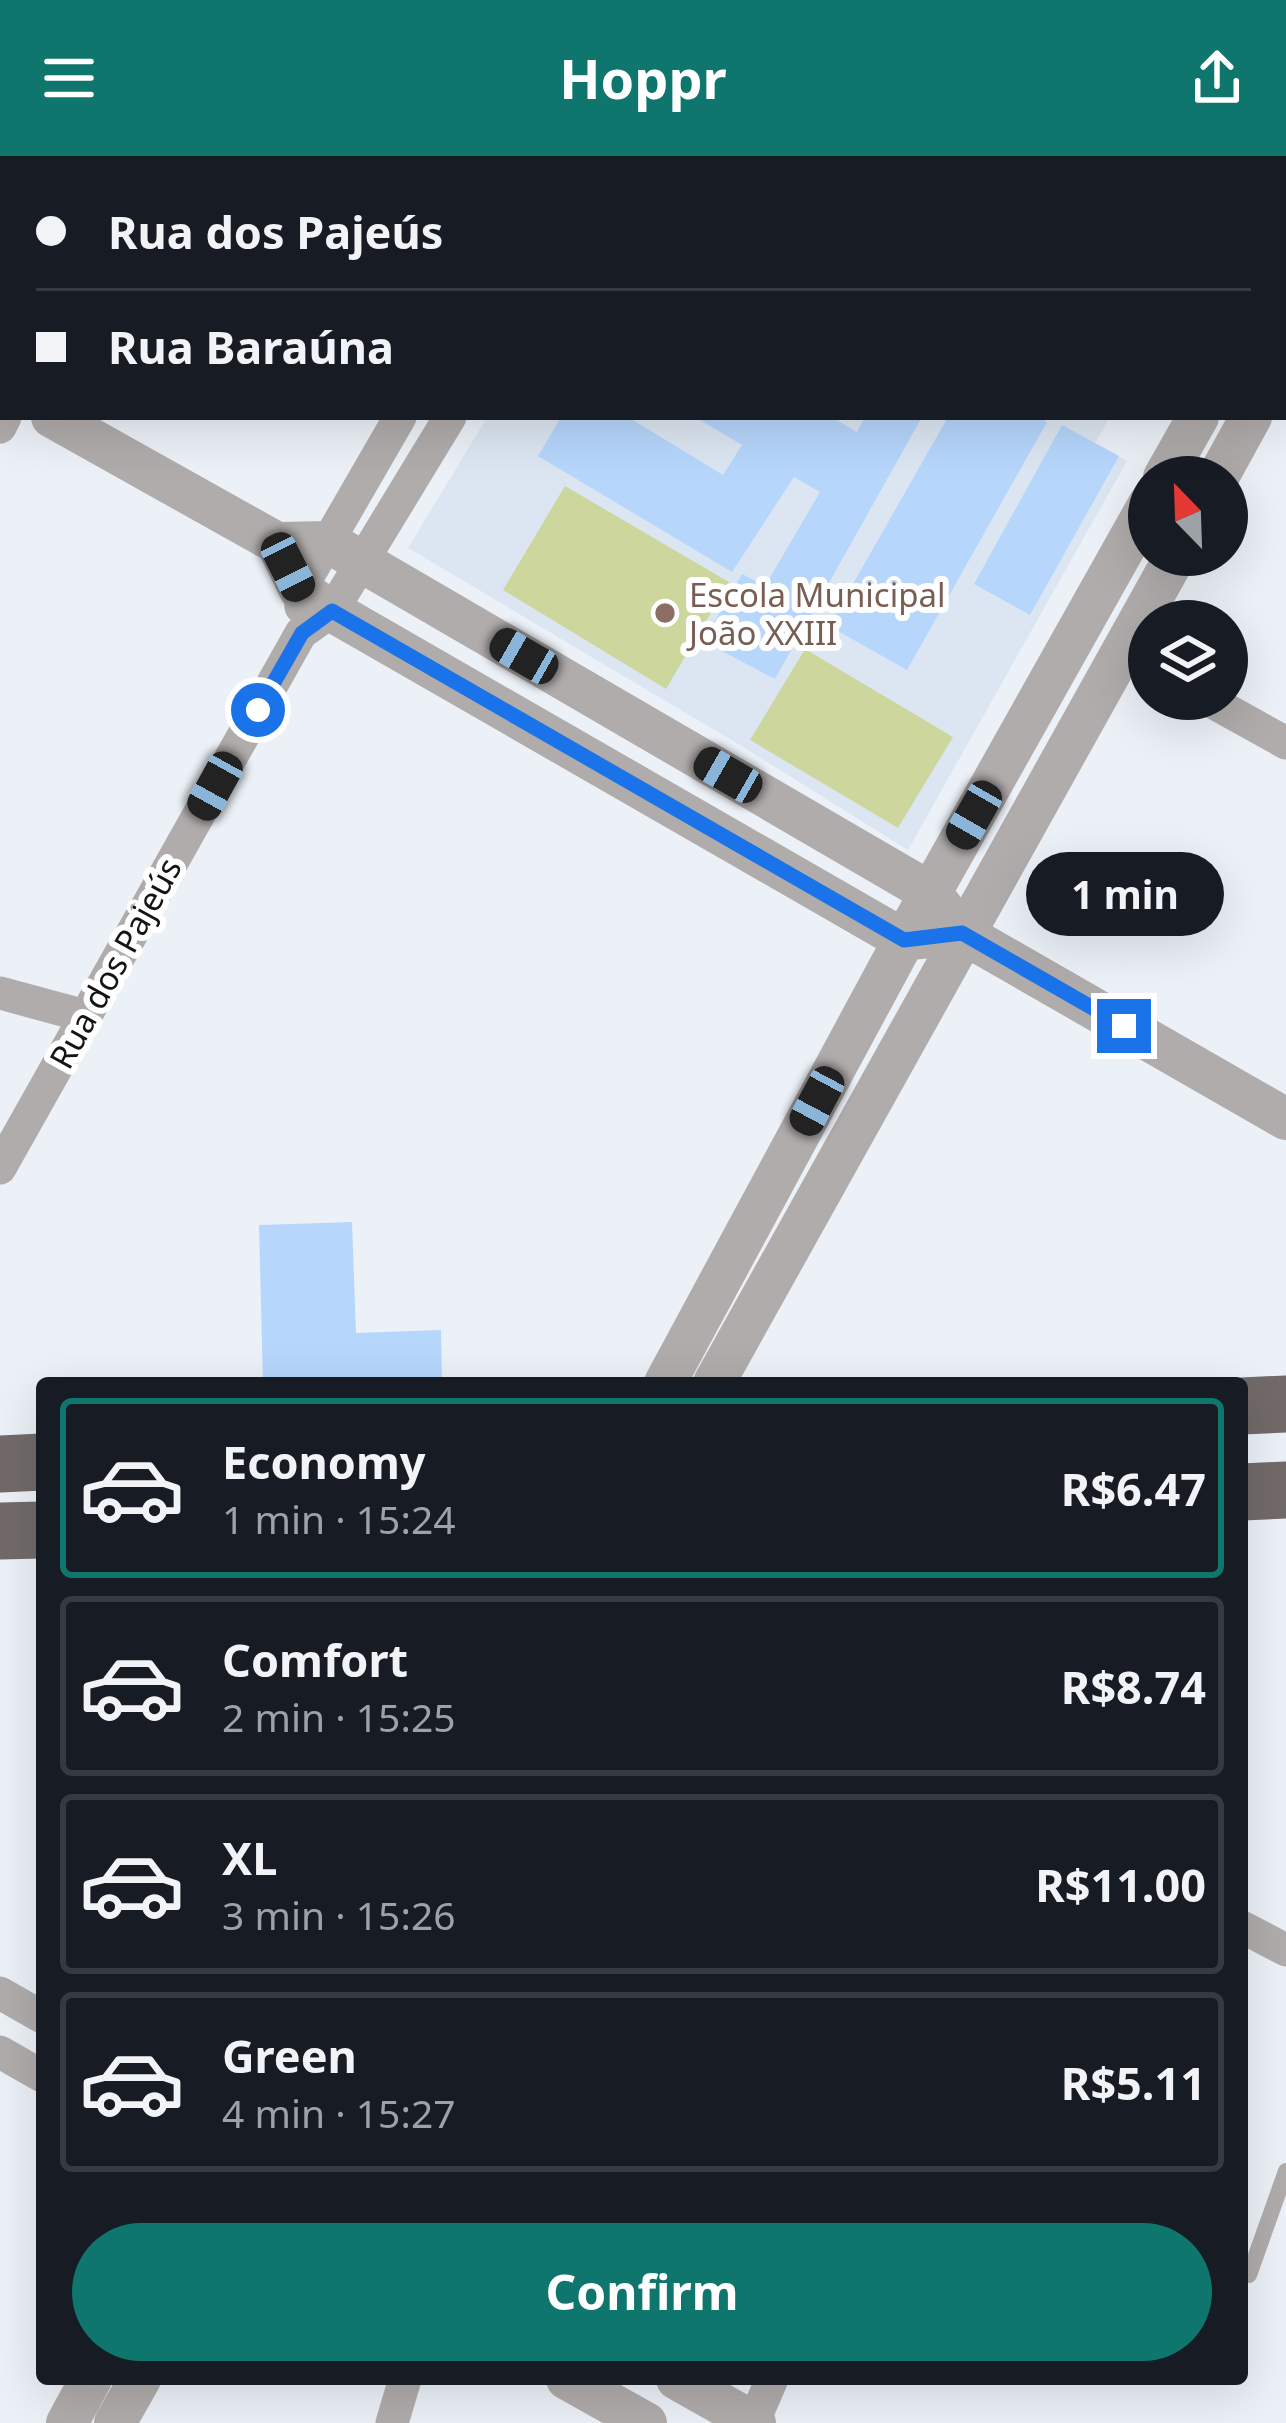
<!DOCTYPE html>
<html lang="en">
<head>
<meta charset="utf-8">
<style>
  :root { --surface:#171b24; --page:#242831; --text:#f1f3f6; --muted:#9ea1a6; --line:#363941; --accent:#0f766e }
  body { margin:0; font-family:"Noto Sans",sans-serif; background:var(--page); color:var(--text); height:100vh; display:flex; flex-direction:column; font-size:45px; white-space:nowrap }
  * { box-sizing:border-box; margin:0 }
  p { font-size:39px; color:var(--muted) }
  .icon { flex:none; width:66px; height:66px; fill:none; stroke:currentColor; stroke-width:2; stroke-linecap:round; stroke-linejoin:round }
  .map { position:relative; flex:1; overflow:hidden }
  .panel { position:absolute; left:36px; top:1221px; width:1212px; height:1008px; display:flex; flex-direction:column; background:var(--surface); border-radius:12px; box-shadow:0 12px 48px #0002 }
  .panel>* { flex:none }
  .hud { position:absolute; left:0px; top:0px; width:1287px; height:264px; box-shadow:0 12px 48px #0002; display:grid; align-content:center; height:264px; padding:0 36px; background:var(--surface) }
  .needle { width:78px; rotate:337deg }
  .controls { position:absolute; left:1128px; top:300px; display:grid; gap:24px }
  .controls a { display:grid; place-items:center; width:120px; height:120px; border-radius:50%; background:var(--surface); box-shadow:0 12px 48px #0002; font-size:60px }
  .end { position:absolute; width:54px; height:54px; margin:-27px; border:15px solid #1a73e8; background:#fff; box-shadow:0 0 0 6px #fff }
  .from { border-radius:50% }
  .bubble { position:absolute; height:84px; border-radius:42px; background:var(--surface); box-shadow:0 12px 48px #0002; font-size:39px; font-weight:700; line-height:84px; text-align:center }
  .car { position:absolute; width:36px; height:72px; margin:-36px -18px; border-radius:15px; box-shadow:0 0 9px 3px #0007; background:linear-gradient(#222 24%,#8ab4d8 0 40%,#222 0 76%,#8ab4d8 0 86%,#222 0) }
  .hud b { display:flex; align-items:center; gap:42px; height:114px; font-size:45px }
  .hud b+b { border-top:3px solid var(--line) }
  .hud i { width:30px; height:30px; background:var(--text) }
  ul { padding:21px 0 0; list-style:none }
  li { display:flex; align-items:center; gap:36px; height:180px; margin:0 24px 18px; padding:0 12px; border:6px solid var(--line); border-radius:12px }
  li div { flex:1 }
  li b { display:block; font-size:45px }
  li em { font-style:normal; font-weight:700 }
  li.active { border-color:var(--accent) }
  li>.icon { width:108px; height:108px; stroke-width:1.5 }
  .action { display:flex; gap:24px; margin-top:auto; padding:24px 36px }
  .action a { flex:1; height:138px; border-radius:72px; background:var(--accent); color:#fff; font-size:48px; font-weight:700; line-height:138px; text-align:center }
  header { display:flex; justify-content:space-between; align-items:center; height:156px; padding:0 36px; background:var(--accent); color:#fff; font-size:54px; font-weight:700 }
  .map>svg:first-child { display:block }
  .built { fill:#dce6f2 }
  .green { fill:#cdd79d }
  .building { fill:#b6d6fc }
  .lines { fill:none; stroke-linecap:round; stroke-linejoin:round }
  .service { stroke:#b0acab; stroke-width:16 }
  .minor { stroke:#b0acab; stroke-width:33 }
  .tertiary { stroke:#b0acab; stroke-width:42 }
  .trunk { stroke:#716a68; stroke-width:57 }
  .route { stroke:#1a73e8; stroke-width:15 }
  .education-dot { fill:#8d6e63; stroke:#fff; stroke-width:4.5 }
  .labels { text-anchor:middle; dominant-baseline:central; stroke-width:12; stroke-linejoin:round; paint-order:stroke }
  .education-label { font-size:33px; fill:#785e54; stroke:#fff; text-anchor:start }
  .street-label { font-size:33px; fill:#121416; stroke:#fff }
</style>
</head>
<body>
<header><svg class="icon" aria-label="menu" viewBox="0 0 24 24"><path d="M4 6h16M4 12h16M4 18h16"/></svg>Hoppr<svg class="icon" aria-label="share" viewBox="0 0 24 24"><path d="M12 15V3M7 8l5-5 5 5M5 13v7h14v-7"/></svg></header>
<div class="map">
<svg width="1286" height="2267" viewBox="0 0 1286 2267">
  <rect width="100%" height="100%" fill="#ecf1f8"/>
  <path class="built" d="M494,261h616l-15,26 32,18 -219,389 -170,-106 -330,-196 78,-129z"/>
  <path class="green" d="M565,330l164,96 -63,107 -163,-99z
    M805,493l148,88 -55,91 -148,-88z"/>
  <path class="building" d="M561,261h67l95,58 19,-30 -47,-28h136l26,15 8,-15h57l-147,262 -72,-38 39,-67 23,12 55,-94 -26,-15 -62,95 -194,-116z
    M948,261h89l10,5 -140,248 -78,-44z
    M1062,269l57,31 -89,159 -56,-31z
    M352,1066l4,111 85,-3 1,53h-179l-4,-158z"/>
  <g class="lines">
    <path class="service" d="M1249,2119l37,-104"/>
    <path class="minor" d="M925,0l5,3
      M1027,0l6,3
      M103,3l2,-3
      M549,3l2,-3
      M607,3l2,-3
      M1284,150l2,1
      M0,179l3,-5
      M0,271l5,-10
      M301,451l-1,-17 100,-173
      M1207,543l79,44
      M0,837l85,23
      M0,1012l301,-535 31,-22 118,-194
      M1242,1771l44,23
      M0,1837l42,24
      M0,1896l42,24
      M392,2267l13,-44
      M753,2267l19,-44"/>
    <path class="tertiary" d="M1284,112l2,-3
      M1284,200l2,-3
      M0,231l3,2
      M52,261l225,126 51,-1 603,351 31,40 324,186
      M1164,321l34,-60
      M1218,321l33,-60
      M277,387l23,47 32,21 572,329 27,-3
      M665,1227l239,-443 245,-436
      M714,1227l462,-828
      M567,2223l79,44
      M677,2223l78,44
      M67,2267l24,-44
      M115,2267l25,-44"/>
    <path class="trunk" d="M1242,1250l44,-2
      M0,1308l42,-2
      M1242,1336l44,-2
      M0,1375l42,-1"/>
  </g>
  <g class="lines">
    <path class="route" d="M258,554l44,-77 30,-22 572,329 58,-7 162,93"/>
  </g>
  <circle class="education-dot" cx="665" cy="457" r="12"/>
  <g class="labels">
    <g class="education-label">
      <text x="689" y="438">Escola Municipal<tspan x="689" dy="38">João XXIII</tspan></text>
    </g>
    <g class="street-label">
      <text transform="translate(115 807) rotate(-61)">Rua dos Pajeús</text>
    </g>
  </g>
</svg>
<div class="controls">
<a><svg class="needle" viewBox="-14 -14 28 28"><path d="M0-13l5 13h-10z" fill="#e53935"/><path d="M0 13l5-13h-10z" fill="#9ea1a6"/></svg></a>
<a><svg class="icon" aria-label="layers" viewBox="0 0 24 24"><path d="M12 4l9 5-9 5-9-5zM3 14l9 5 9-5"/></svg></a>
</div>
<i class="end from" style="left:258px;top:554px"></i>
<i class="end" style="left:1124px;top:870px"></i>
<div class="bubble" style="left:1026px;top:696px;width:198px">1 min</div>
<i class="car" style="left:288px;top:411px;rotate:153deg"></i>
<i class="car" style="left:524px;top:500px;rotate:300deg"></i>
<i class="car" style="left:728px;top:619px;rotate:300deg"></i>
<i class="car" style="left:215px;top:630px;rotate:209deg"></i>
<i class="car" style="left:974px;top:659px;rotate:210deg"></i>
<i class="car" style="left:817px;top:945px;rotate:208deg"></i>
<div class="hud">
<b><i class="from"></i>Rua dos Pajeús</b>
<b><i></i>Rua Baraúna</b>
</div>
<section class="panel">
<ul>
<li class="active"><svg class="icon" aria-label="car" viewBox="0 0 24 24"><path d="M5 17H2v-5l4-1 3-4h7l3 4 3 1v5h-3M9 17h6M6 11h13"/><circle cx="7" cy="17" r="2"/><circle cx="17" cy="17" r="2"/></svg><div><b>Economy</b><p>1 min · 15:24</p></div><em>R$6.47</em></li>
<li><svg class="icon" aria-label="car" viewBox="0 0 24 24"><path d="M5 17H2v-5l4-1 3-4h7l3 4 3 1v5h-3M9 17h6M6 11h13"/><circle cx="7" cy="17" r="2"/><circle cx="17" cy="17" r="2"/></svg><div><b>Comfort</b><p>2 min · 15:25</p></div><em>R$8.74</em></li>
<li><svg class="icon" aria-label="car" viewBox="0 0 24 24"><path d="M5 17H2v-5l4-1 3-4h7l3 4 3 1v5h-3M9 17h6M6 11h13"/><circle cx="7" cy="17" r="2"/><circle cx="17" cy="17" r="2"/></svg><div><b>XL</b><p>3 min · 15:26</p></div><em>R$11.00</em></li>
<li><svg class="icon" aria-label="car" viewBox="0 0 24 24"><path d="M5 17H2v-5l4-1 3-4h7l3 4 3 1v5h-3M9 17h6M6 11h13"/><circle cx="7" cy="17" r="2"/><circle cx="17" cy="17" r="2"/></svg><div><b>Green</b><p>4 min · 15:27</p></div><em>R$5.11</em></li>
</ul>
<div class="action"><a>Confirm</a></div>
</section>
</div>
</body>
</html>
